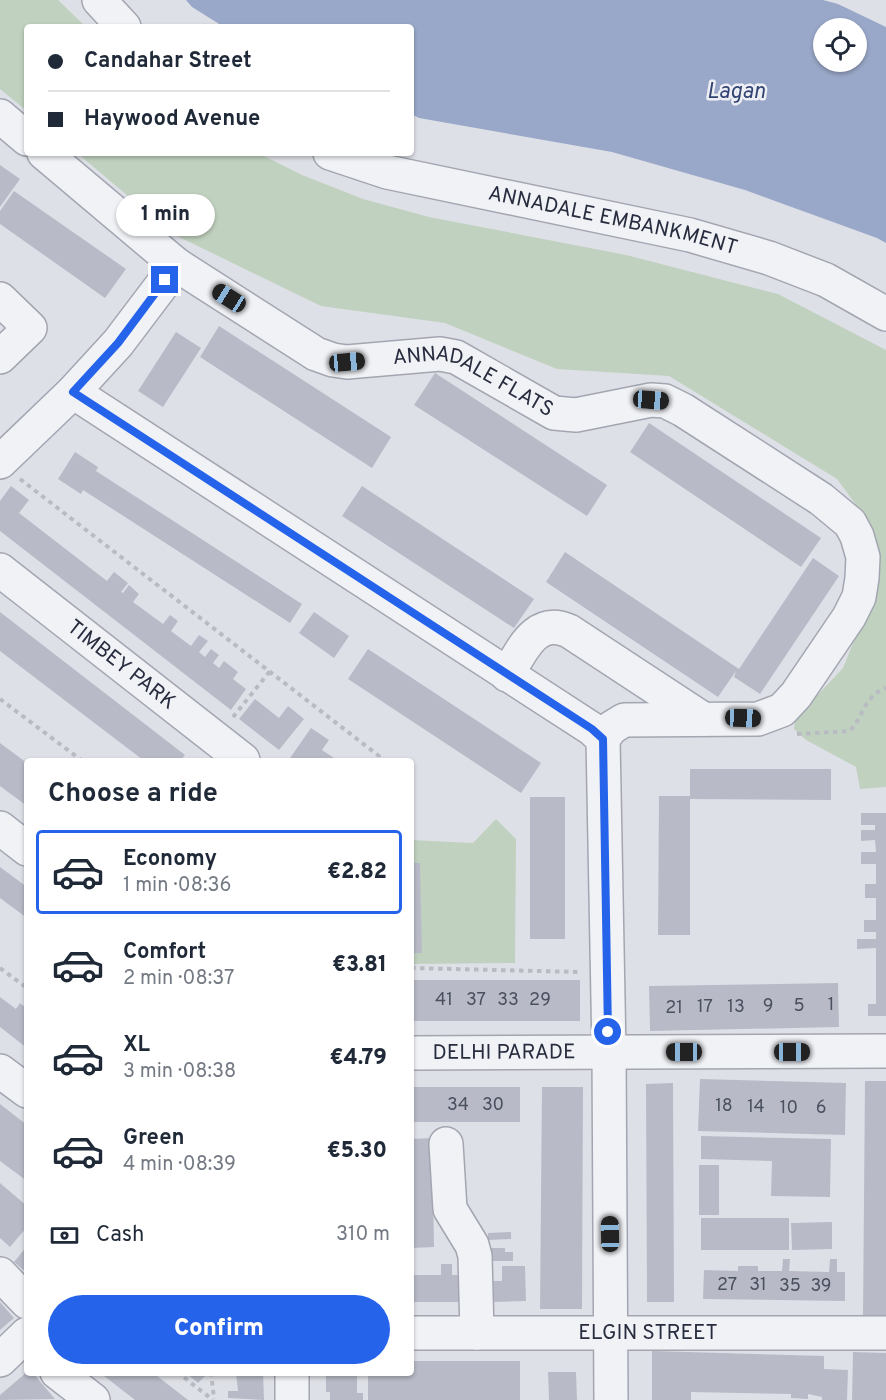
<!DOCTYPE html>
<html lang="en">
<head>
<meta charset="utf-8">
<style>
  :root { --surface:#fff; --page:#f6f6f7; --text:#1f2937; --muted:#747a83; --line:#e0e1e3; --accent:#2563eb }
  body { margin:0; font-family:Overpass,sans-serif; background:var(--page); color:var(--text); height:100vh; display:flex; flex-direction:column; font-size:22px; white-space:nowrap }
  * { box-sizing:border-box; margin:0 }
  p { font-size:20px; color:var(--muted) }
  .icon { flex:none; width:33px; height:33px; fill:none; stroke:currentColor; stroke-width:2; stroke-linecap:round; stroke-linejoin:round }
  .map { position:relative; flex:1; overflow:hidden }
  .side { position:absolute; left:24px; top:758px; width:390px; height:618px; display:flex; flex-direction:column; background:var(--surface); border-radius:6px; box-shadow:0 2px 4px #0004 }
  .side>* { flex:none }
  .guide { position:absolute; left:24px; top:24px; width:390px; height:132px; border-radius:6px; box-shadow:0 2px 4px #0004; display:grid; align-content:center; height:132px; padding:0 24px; background:var(--surface) }
  .tools { position:absolute; left:813px; top:18px; display:grid; gap:12px }
  .tools a { display:grid; place-items:center; width:54px; height:54px; border-radius:50%; background:var(--surface); box-shadow:0 2px 4px #0004; font-size:30px }
  .end { position:absolute; width:27px; height:27px; margin:-14px; border:8px solid #2563eb; background:#fff; box-shadow:0 0 0 3px #fff }
  .from { border-radius:50% }
  .bubble { position:absolute; height:42px; border-radius:21px; background:var(--surface); box-shadow:0 2px 4px #0004; font-size:20px; font-weight:800; line-height:42px; text-align:center }
  .car { position:absolute; width:18px; height:36px; margin:-18px -9px; border-radius:8px; box-shadow:0 0 4px 2px #0007; background:linear-gradient(#222 24%,#8ab4d8 0 40%,#222 0 76%,#8ab4d8 0 86%,#222 0) }
  .guide b { display:flex; align-items:center; gap:21px; height:57px; font-size:22px }
  .guide b+b { border-top:2px solid var(--line) }
  .guide i { width:15px; height:15px; background:var(--text) }
  ul { padding:0; list-style:none }
  li { display:flex; align-items:center; gap:18px; height:84px; margin:0 12px 9px; padding:0 12px; border:3px solid transparent; border-radius:6px }
  li div { flex:1 }
  li b { display:block; font-size:22px }
  li em { font-style:normal; font-weight:800 }
  li.current { border-color:var(--accent) }
  li>.icon { width:54px; height:54px; stroke-width:1.5 }
  h2 { padding:0 24px; font-size:27px; line-height:72px }
  .pay { display:flex; align-items:center; gap:15px; height:66px; padding:0 24px; font-size:22px }
  .pay p { margin-inline-start:auto }
  .primary-button { display:flex; gap:12px; margin-top:auto; padding:12px 24px }
  .primary-button a { flex:1; height:69px; border-radius:36px; background:var(--accent); color:#fff; font-size:24px; font-weight:800; line-height:69px; text-align:center }
  .map>svg:first-child { display:block }
  .green { fill:#c1d1bf }
  .water { fill:#99a8c8; fill-rule:evenodd }
  .building { fill:#b8bbc7 }
  .lines { fill:none; stroke-linecap:round; stroke-linejoin:round }
  .minor-casing { stroke:#a3a6b1; stroke-width:36 }
  .path { stroke:#b8bbc2; stroke-width:4; stroke-dasharray:4.5 4.5; stroke-linecap:butt }
  .minor { stroke:#f0f2f6; stroke-width:33 }
  .route { stroke:#2563eb; stroke-width:8 }
  .labels { text-anchor:middle; dominant-baseline:central; stroke-width:5; stroke-linejoin:round; paint-order:stroke }
  .number-label { font-size:18px; fill:#4b5060 }
  .street-label { font-size:21px; fill:#272c3e; stroke:#edeff5 }
  .water-label { font-size:22px; font-style:italic; fill:#324472; stroke:#edeff5 }
</style>
</head>
<body>
<div class="map">
<svg width="886" height="1400" viewBox="0 0 886 1400">
  <rect width="100%" height="100%" fill="#dee0e7"/>
  <path class="green" d="M0,0h58l28,27h-59v84l-27,-22z
    M77,153h181l44,22 61,24 66,18 197,38 152,39 108,56v437l-26,2 -4,-22 -50,-27 -12,-11 1,-10 48,-51 32,-80 -2,-60 -36,-49 -168,-103 -112,-7 -112,-46 -124,-17 -148,-72z
    M496,819l20,20 -1,124 -104,1v-124l62,3z"/>
  <path class="water" d="M186,0h637l15,4 48,23v216l-9,-5 -132,-48 -133,-38 -193,-34 -8,-4v-87h-187l-32,-20zM824,28h32v34h-32z"/>
  <path class="building" d="M0,165l20,14 -20,28z
    M14,191l112,78 -21,29 -105,-74v-13z
    M219,326l172,111 -19,31 -172,-111z
    M176,332l25,16 -38,59 -25,-16z
    M435,373l172,112 -20,31 -173,-111z
    M649,423l172,115 -20,29 -171,-115z
    M75,452l23,15 -2,4 206,133 -12,19 -207,-133 -2,4 -23,-15z
    M11,486l18,14 -10,13 88,68 7,-9 14,11 -7,9 2,1 6,-8 10,9 -6,8 30,22 7,-9 8,6 -7,10 20,15 8,-11 9,6 -9,11 6,5 6,-8 8,6 -6,8 6,5 5,-7 14,11 -5,7 13,10 -15,21 -231,-179v-30z
    M362,486l172,113 -20,29 -172,-112z
    M565,552l174,117 74,-111 26,18 -79,118 -26,-17 2,-6 -18,26 -172,-115z
    M0,612l185,143 -4,5h-38l-143,-109z
    M314,612l35,24 -15,22 -35,-25z
    M368,649l173,114 -20,30 -173,-114z
    M255,699l24,19 9,-12 16,13 -25,31 -40,-31z
    M311,728l18,12 -7,10 15,10h-44l-3,-2z
    M0,743l27,20v43l-27,-20z
    M690,769h141v31l-141,-1v136h-32l1,-139h31z
    M530,797h35v142h-35z
    M861,813h25v203h-18v-12h8v-56l-19,1v-10h19v-7h-12v-12h12v-22h-11v-14h11v-20h-15v-12h15l-1,-12 -14,1v-11h14v-5h-14z
    M411,863h9l2,90h-11z
    M0,867l27,20v31l-27,-20z
    M411,980h169v41h-169z
    M838,983l1,44 -189,4 -1,-45z
    M0,997l16,12 4,-6 7,6v39l-27,-21z
    M700,1079l146,4 -1,52 -147,-4z
    M865,1081h21v236h-23z
    M673,1083l1,219h-27l-1,-218z
    M411,1087h109v35h-109z
    M542,1087h41l-1,222h-42z
    M0,1104l27,21v56l-27,-20z
    M701,1136l130,3 -1,58 -59,-1 1,-35 -71,-2z
    M432,1138l2,109 -23,1v-109z
    M699,1165h20v50h-20z
    M0,1183l27,23v21l-17,20 -10,-9z
    M701,1218h88v32h-88z
    M832,1222v27l-40,1 -1,-27z
    M511,1232v7l-23,1v-7z
    M27,1246v27l-13,-11z
    M488,1248h17v4h8v9h-25z
    M783,1259h7l-1,12 40,1 1,-13h7v13h8v29l-142,-2 1,-29 34,1v-5h20v5h24z
    M441,1264h11v11h18v27h-59v-27h30z
    M502,1266h23l1,35 -32,1 -1,-21h9z
    M0,1302l14,16 -14,12z
    M652,1351l172,5v13l24,1 -1,30h-25v-3l-14,-3v5l-17,-1v-4l-100,-2v8h-39z
    M853,1352l33,1v47h-34z
    M411,1361h109v39h-152v-28h43z
    M27,1372h5l23,27 -55,1v-5z
    M99,1372h53l36,28h-53z
    M185,1372h22v2l-9,9z
    M236,1372h27l1,28 -36,-2v-7h10z
    M330,1372h27v21h6v7h-33v-8h-4v-16h4z
    M548,1372h28l1,28h-28z"/>
  <g class="lines">
    <g class="minor-casing">
      <g id="minor">
        <path d="M99,0l25,27"/>
        <path d="M0,116l27,23"/>
        <path id="s1" d="M44,153l133,112 139,89 17,6 14,2 93,-8 16,3 98,56 22,2 75,-15 14,1 18,9 138,89 29,24 7,13 6,21 -1,21 -3,19 -10,20 -53,78 -14,15 -24,9 -134,1 -13,8 -8,11 -11,-10 -519,-337"/>
        <path id="s2" d="M330,153l57,19 303,63 79,23 57,22 60,34"/>
        <path d="M0,299l30,29 -30,29"/>
        <path d="M0,462l73,-70 45,-49 59,-78"/>
        <path id="s3" d="M0,570l243,190"/>
        <path d="M507,675c15,-24 28,-59 62,-44l134,88"/>
        <path d="M603,739l6,313 2,348"/>
        <path d="M0,828l27,21"/>
        <path id="s4" d="M411,1053l475,-2"/>
        <path d="M0,1071l27,20"/>
        <path d="M446,1144l4,65 22,36 3,11 2,77"/>
        <path d="M0,1274l27,28"/>
        <path id="s5" d="M411,1333h475"/>
        <path d="M0,1360l27,-26"/>
        <path d="M57,1372l36,28"/>
        <path d="M292,1372v28"/>
      </g>
    </g>
    <path class="path" d="M20,479l359,277v4
      M0,699l81,61
      M233,717l37,-46
      M797,734l52,-3c13,-10 15,-36 37,-43
      M0,968l27,20
      M411,968l169,4
      M177,1372l36,28
      M211,1372l3,27"/>
    <use href="#minor" class="minor"/>
  </g>
  <g class="lines">
    <path class="route" d="M165,280l-47,63 -45,49 519,337 11,10 5,293"/>
  </g>
  <g class="labels">
    <g class="number-label">
      <text x="444" y="1000">41</text>
      <text x="476" y="1000">37</text>
      <text x="508" y="1000">33</text>
      <text x="540" y="1000">29</text>
      <text x="831" y="1005">1</text>
      <text x="768" y="1006">9</text>
      <text x="799" y="1006">5</text>
      <text x="705" y="1007">17</text>
      <text x="736" y="1007">13</text>
      <text x="674" y="1008">21</text>
      <text x="458" y="1105">34</text>
      <text x="493" y="1105">30</text>
      <text x="724" y="1106">18</text>
      <text x="756" y="1107">14</text>
      <text x="789" y="1108">10</text>
      <text x="821" y="1108">6</text>
      <text x="727" y="1285">27</text>
      <text x="758" y="1285">31</text>
      <text x="790" y="1286">35</text>
      <text x="821" y="1286">39</text>
    </g>
    <g class="street-label">
      <text stroke="none"><textPath href="#s2" startOffset="291">ANNADALE EMBANKMENT</textPath></text>
      <text stroke="none"><textPath href="#s1" startOffset="504">ANNADALE FLATS</textPath></text>
      <text stroke="none"><textPath href="#s3" startOffset="154">TIMBEY PARK</textPath></text>
      <text stroke="none"><textPath href="#s4" startOffset="93">DELHI PARADE</textPath></text>
      <text stroke="none"><textPath href="#s5" startOffset="237">ELGIN STREET</textPath></text>
    </g>
    <g class="water-label">
      <text x="736" y="92">Lagan</text>
    </g>
  </g>
</svg>
<div class="tools">
<a><svg class="icon" aria-label="locate" viewBox="0 0 24 24"><circle cx="12" cy="12" r="6"/><path d="M12 2v4M12 18v4M2 12h4M18 12h4"/></svg></a>
</div>
<i class="end from" style="left:608px;top:1032px"></i>
<i class="end" style="left:165px;top:280px"></i>
<div class="bubble" style="left:116px;top:194px;width:99px">1 min</div>
<i class="car" style="left:229px;top:298px;rotate:302deg"></i>
<i class="car" style="left:347px;top:362px;rotate:85deg"></i>
<i class="car" style="left:651px;top:400px;rotate:94deg"></i>
<i class="car" style="left:743px;top:718px;rotate:92deg"></i>
<i class="car" style="left:684px;top:1052px;rotate:270deg"></i>
<i class="car" style="left:792px;top:1052px;rotate:90deg"></i>
<i class="car" style="left:610px;top:1234px;rotate:359deg"></i>
<div class="guide">
<b><i class="from"></i>Candahar Street</b>
<b><i></i>Haywood Avenue</b>
</div>
<section class="side">
<h2>Choose a ride</h2>
<ul>
<li class="current"><svg class="icon" aria-label="car" viewBox="0 0 24 24"><path d="M5 17H2v-5l4-1 3-4h7l3 4 3 1v5h-3M9 17h6M6 11h13"/><circle cx="7" cy="17" r="2"/><circle cx="17" cy="17" r="2"/></svg><div><b>Economy</b><p>1 min · 08:36</p></div><em>€2.82</em></li>
<li><svg class="icon" aria-label="car" viewBox="0 0 24 24"><path d="M5 17H2v-5l4-1 3-4h7l3 4 3 1v5h-3M9 17h6M6 11h13"/><circle cx="7" cy="17" r="2"/><circle cx="17" cy="17" r="2"/></svg><div><b>Comfort</b><p>2 min · 08:37</p></div><em>€3.81</em></li>
<li><svg class="icon" aria-label="car" viewBox="0 0 24 24"><path d="M5 17H2v-5l4-1 3-4h7l3 4 3 1v5h-3M9 17h6M6 11h13"/><circle cx="7" cy="17" r="2"/><circle cx="17" cy="17" r="2"/></svg><div><b>XL</b><p>3 min · 08:38</p></div><em>€4.79</em></li>
<li><svg class="icon" aria-label="car" viewBox="0 0 24 24"><path d="M5 17H2v-5l4-1 3-4h7l3 4 3 1v5h-3M9 17h6M6 11h13"/><circle cx="7" cy="17" r="2"/><circle cx="17" cy="17" r="2"/></svg><div><b>Green</b><p>4 min · 08:39</p></div><em>€5.30</em></li>
</ul>
<div class="pay"><svg class="icon" aria-label="cash" viewBox="0 0 24 24"><path d="M3 7h18v10H3z"/><circle cx="12" cy="12" r="2"/></svg>Cash<p>310 m</p></div>
<div class="primary-button"><a>Confirm</a></div>
</section>
</div>
</body>
</html>
